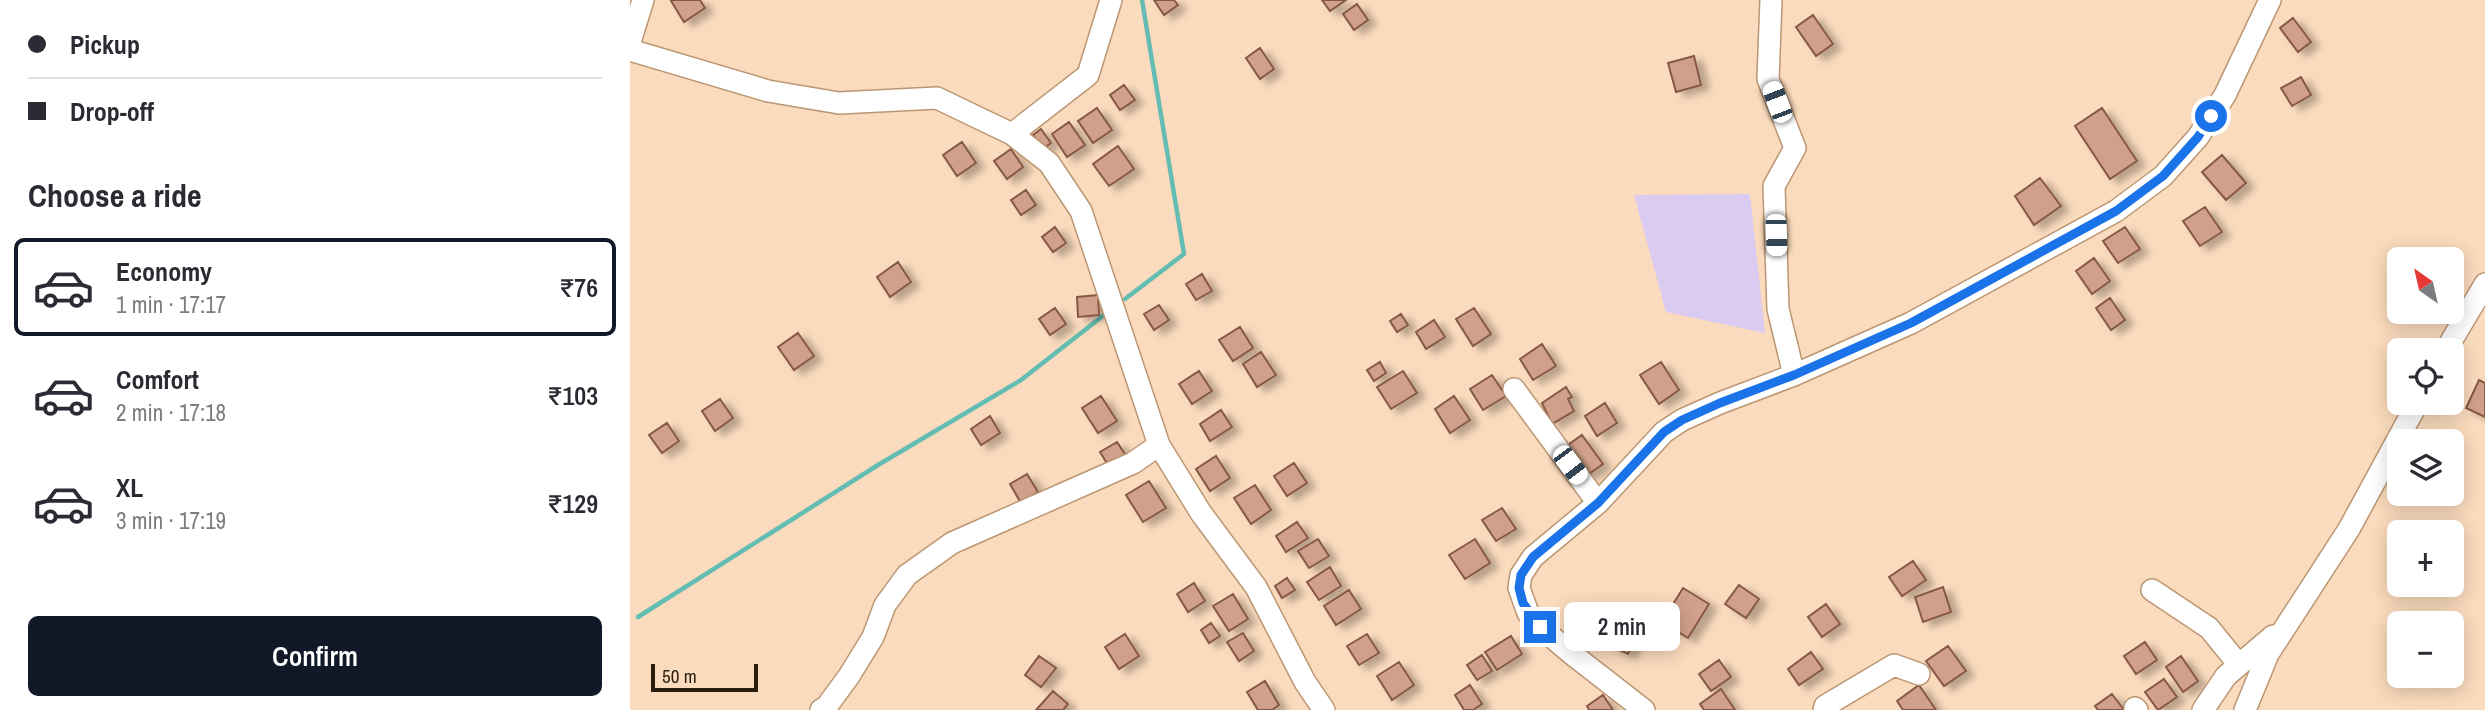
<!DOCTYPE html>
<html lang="en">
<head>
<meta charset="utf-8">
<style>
  :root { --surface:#fff; --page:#f7f7f7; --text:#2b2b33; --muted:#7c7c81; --line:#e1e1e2; --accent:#111827 }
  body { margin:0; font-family:"Archivo Narrow",sans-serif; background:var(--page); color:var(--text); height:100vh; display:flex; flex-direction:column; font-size:26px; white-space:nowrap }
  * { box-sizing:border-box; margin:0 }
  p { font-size:23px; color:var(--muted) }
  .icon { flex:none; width:38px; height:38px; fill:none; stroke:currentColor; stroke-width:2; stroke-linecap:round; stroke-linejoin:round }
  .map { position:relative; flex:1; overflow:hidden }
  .panel { display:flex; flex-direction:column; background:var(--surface); width:630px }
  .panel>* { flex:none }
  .top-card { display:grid; align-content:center; height:154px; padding:0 28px; background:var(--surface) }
  .needle { width:46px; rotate:326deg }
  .tools { position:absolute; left:1757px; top:247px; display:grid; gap:14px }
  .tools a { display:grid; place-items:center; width:77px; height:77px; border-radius:10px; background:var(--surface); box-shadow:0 4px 18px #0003; font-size:35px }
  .scale { position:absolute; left:21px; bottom:18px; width:107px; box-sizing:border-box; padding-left:7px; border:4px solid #2c1e0f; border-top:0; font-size:19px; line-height:24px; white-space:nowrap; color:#2c1e0f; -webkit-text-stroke:5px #fbdbbd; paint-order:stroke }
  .end { position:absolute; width:32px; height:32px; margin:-16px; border:9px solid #1a73e8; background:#fff; box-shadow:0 0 0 4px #fff }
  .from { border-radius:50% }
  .bubble { position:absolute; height:49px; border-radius:10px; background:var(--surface); box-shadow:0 4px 18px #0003; font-size:23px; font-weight:600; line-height:49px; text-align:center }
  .car { position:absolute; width:21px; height:42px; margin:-21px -10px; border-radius:9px; box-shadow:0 0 5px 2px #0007; background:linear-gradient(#fff 24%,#345 0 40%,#fff 0 76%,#345 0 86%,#fff 0) }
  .top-card b { display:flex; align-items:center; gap:24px; height:66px; font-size:26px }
  .top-card b+b { border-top:2px solid var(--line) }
  .top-card i { width:18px; height:18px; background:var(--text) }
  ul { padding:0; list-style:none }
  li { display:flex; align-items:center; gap:21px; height:98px; margin:0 14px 10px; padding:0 14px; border:4px solid transparent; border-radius:10px }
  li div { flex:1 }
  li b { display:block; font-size:26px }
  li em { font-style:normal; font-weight:600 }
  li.active { border-color:var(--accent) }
  li>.icon { width:63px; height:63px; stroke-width:1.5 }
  h2 { padding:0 28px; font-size:32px; line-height:84px }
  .primary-button { display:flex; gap:14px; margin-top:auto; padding:14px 28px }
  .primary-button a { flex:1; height:80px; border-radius:10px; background:var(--accent); color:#fff; font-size:28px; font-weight:600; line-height:80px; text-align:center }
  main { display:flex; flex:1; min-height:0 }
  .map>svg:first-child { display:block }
  .green { fill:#dbcbf1 }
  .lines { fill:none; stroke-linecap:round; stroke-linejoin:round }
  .stream { stroke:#64bdb2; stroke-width:4.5 }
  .building { fill:#d1a08a; stroke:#865945; stroke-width:2; filter:url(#shadow) }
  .minor-casing { stroke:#bb9672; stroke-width:24 }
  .minor { stroke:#fff; stroke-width:21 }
  .route { stroke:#1a73e8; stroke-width:9 }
</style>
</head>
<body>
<main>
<section class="panel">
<div class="top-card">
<b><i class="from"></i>Pickup</b>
<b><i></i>Drop-off</b>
</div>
<h2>Choose a ride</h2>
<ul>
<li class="active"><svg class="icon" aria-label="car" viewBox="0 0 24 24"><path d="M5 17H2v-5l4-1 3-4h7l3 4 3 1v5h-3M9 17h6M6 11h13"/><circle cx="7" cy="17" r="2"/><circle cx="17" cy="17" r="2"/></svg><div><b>Economy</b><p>1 min · 17:17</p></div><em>₹76</em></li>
<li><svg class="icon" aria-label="car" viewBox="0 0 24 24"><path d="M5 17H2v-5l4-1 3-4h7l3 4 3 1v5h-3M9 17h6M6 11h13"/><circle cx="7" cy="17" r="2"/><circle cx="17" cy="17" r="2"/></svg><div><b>Comfort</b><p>2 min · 17:18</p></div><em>₹103</em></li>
<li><svg class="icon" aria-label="car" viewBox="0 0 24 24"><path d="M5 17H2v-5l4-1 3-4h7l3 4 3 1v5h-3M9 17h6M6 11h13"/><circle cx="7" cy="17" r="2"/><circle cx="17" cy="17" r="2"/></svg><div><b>XL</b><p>3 min · 17:19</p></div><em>₹129</em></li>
</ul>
<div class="primary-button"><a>Confirm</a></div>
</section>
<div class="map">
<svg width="1855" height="710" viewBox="0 0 1855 710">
  <defs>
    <filter id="shadow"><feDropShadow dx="8" dy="4.5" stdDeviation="3.5" flood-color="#0004"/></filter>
  </defs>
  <rect width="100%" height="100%" fill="#fbdbbd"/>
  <path class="green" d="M1120,194l15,139 -99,-21 -32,-117z"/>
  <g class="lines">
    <path class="stream" d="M495,299l59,-45 -42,-254
      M8,617l240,-152 143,-85 83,-65"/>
  </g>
  <path class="building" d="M43,0h27l5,8 -21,14 -13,-21z
    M524,0h20l4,5 -14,10z
    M692,0h24l-16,11z
    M727,4l11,16 -14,10 -11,-16z
    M1183,15l20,29 -17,12 -20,-29z
    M1663,18l18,24 -13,10 -18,-24z
    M630,48l14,21 -14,10 -14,-21z
    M1064,56l7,29 -25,7 -8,-29z
    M1671,77l10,18 -19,11 -11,-18z
    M494,85l11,15 -15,10 -10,-15z
    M467,108l15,22 -19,13 -15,-22z
    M1472,108l35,53 -27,18 -35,-53z
    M439,122l16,23 -18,12 -15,-23z
    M411,129l10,14 -8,6 -10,-14z
    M332,142l14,21 -19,13 -14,-21z
    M488,146l16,23 -25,17 -16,-22z
    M381,149l12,18 -16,12 -13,-18z
    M1592,155l24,28 -20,17 -24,-28z
    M1410,178l21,28 -27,19 -19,-29z
    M396,190l10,15 -15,10 -10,-15z
    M1575,207l17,25 -22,14 -17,-25z
    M425,227l11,16 -13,9 -11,-15z
    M1495,227l15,22 -22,14 -15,-22z
    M1464,258l16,23 -18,13 -16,-23z
    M268,262l13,20 -21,15 -13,-20z
    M572,274l10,17 -16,9 -10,-16z
    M468,295l1,20 -21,2 -1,-20z
    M1480,298l15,22 -14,10 -15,-22z
    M529,305l10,15 -15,10 -10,-16z
    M425,308l11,16 -16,11 -11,-16z
    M844,308l17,26 -18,12 -17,-27z
    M771,314l7,11 -11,7 -7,-11z
    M804,320l11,17 -19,12 -10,-17z
    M610,327l13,21 -20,13 -14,-21z
    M168,333l16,23 -20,14 -16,-23z
    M912,344l14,22 -23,14 -13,-21z
    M631,352l15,23 -19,12 -14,-23z
    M750,362l6,11 -12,8 -7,-11z
    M1031,362l18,28 -20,14 -19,-29z
    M569,371l13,20 -20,13 -13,-20z
    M773,371l14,22 -26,16 -14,-22z
    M862,375l14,21 -23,14 -13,-21z
    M1849,380l6,3v34l-19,-9z
    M936,387l6,10 -4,2 6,12 -22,13 -10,-21z
    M471,396l16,25 -19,12 -16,-25z
    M824,396l16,24 -20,13 -15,-24z
    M90,399l13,19 -18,13 -13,-20z
    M975,403l12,20 -20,13 -12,-20z
    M591,410l11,17 -22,14 -10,-17z
    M360,416l10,17 -19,12 -10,-16z
    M37,423l12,18 -17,12 -13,-18z
    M952,435l21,29 -17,12 -21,-29z
    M487,442l10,15 -17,11 -10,-16z
    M586,456l14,22 -20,13 -14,-22z
    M664,463l13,20 -20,13 -13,-20z
    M397,474l11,18 -17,11 -11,-19z
    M519,481l17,27 -23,14 -17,-27z
    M625,485l16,25 -20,14 -17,-26z
    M872,508l14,21 -20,12 -14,-21z
    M667,522l11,16 -22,14 -10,-16z
    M688,539l11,17 -20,12 -11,-17z
    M845,539l15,24 -25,16 -16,-24z
    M1283,561l13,19 -24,16 -13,-19z
    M700,567l11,19 -22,14 -12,-18z
    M657,578l8,12 -13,8 -7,-12z
    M564,583l11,18 -17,11 -11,-18z
    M1109,585l20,14 -13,19 -21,-14z
    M1313,587l8,25 -28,10 -8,-25z
    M1053,588l26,16 -21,34 -26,-16z
    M719,590l12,19 -25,16 -12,-19z
    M603,594l15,25 -19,12 -16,-25z
    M1196,604l14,20 -18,13 -14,-20z
    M990,620l20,10 -12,24 -19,-9z
    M581,623l9,13 -11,7 -8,-13z
    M613,633l11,18 -15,10 -12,-19z
    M495,634l14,22 -20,13 -14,-22z
    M737,634l12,19 -20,12 -12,-19z
    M881,636l11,18 -25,16 -12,-18z
    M1515,642l12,18 -21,14 -12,-18z
    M1318,646l18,25 -22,15 -18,-25z
    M1181,652l12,17 -24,16 -11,-16z
    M852,655l10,16 -15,9 -10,-15z
    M409,656l17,12 -15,19 -16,-12z
    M1551,656l17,25 -15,11 -17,-25z
    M1089,660l12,17 -20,14 -12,-17z
    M769,662l15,23 -22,15 -15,-24z
    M1534,679l13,18 -19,13 -13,-18z
    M635,681l14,24 -7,5h-14l-11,-18z
    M840,685l12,19 -9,6h-9l-9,-15z
    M1289,685l17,25h-33l-6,-9z
    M1091,689l14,21h-31l-4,-6z
    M423,691l15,13 -5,6h-27z
    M1482,694l12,16h-26l-3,-4z
    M973,695l10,15h-24l-2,-4z"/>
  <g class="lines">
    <g class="minor-casing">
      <path id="minor" d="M1141,0l-3,79 27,69 -21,38 4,123 16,66
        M0,42l13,-42
        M0,50l138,41 71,12 98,-5 75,36 37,29 32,48 78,234 42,68 55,74 49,95 19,28
        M382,134l76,-59 23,-75
        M1816,350l39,-66
        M884,389l84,114
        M1522,590l57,38 30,37
        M1505,708l2,2
        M191,710l6,-4 22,-30 24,-39 12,-32 22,-30 45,-32 181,-80 26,-18
        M1014,710l-72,-56 -32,-27 -12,-14 -9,-25 2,-13 12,-18 65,-54 66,-71 18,-12 38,-17 74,-28 117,-52 205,-112 47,-35 35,-39 27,-42 45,-95
        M1194,710l1,-4 69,-41 25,9
        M1573,710l23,-34 47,-40
        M1615,710l23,-56 81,-125 69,-127"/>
    </g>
    <use href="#minor" class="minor"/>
  </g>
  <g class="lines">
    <path class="route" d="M910,627l-17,-24 -4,-15 2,-13 12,-18 65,-54 66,-71 18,-12 38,-17 74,-28 117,-52 205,-112 47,-35 35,-39 13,-21"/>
  </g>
</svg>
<div class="tools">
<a><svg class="needle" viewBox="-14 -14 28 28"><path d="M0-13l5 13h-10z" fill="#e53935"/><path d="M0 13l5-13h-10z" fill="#7c7c81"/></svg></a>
<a><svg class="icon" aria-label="locate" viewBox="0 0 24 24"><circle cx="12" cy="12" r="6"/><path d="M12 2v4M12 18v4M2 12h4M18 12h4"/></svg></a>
<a><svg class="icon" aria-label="layers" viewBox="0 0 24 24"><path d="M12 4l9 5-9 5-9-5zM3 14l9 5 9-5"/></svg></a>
<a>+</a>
<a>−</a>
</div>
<div class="scale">50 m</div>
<i class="end from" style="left:1581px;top:116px"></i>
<i class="end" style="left:910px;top:627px"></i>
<div class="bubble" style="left:934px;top:602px;width:116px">2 min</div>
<i class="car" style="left:1147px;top:102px;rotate:339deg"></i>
<i class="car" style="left:1146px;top:235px;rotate:178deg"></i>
<i class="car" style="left:940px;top:465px;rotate:143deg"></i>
</div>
</main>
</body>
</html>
